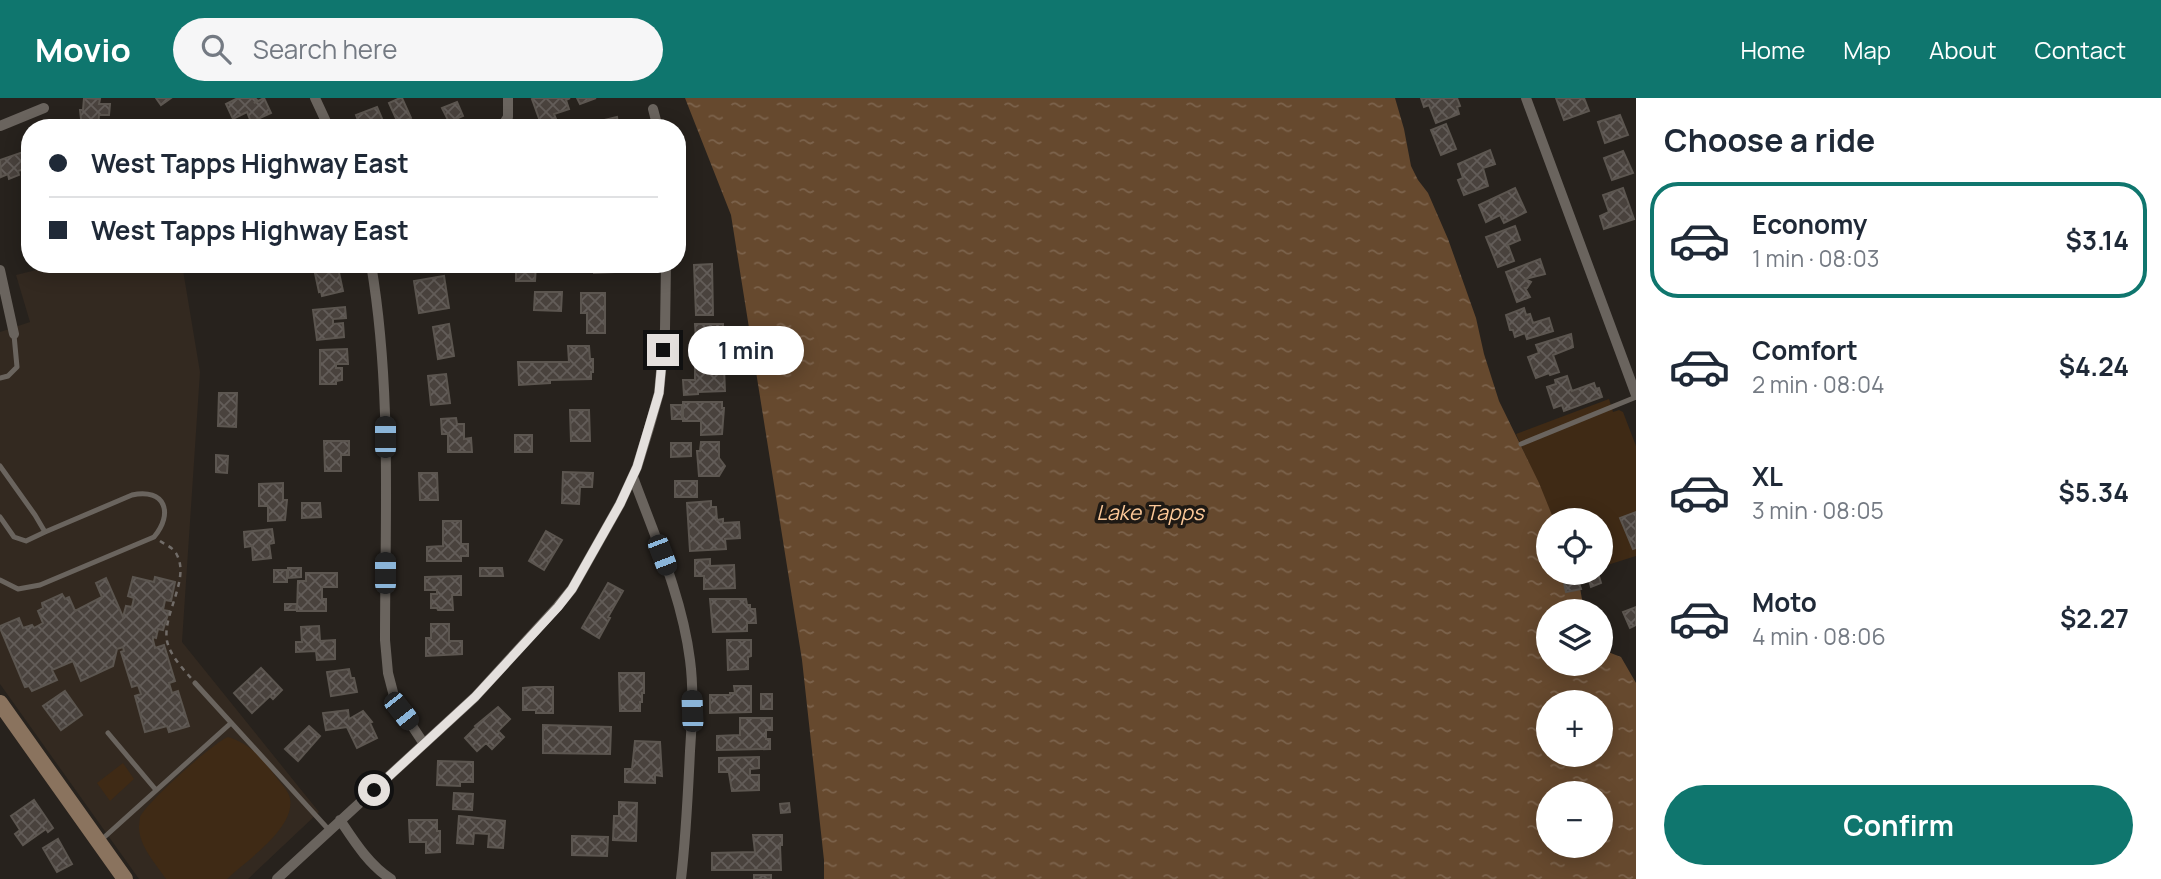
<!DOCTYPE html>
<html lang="en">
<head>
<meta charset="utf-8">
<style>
  :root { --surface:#fff; --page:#f6f6f7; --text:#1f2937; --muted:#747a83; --line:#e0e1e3; --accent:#0f766e }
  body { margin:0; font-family:Manrope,sans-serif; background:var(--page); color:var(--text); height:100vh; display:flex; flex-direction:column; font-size:26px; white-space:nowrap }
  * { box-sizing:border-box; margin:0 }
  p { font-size:23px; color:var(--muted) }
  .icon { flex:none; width:38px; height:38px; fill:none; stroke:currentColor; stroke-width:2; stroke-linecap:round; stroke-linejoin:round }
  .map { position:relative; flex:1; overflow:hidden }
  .side { display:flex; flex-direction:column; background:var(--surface); width:525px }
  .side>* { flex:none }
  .top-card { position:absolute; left:21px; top:21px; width:665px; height:154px; border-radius:28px; box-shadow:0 4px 18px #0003; display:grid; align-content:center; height:154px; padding:0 28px; background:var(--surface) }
  .controls { position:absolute; left:1536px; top:410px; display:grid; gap:14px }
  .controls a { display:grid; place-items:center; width:77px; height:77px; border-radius:50%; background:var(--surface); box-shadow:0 4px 18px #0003; font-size:35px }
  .end { position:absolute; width:32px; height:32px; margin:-16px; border:9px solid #e4e0dd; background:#111; box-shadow:0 0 0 4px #111 }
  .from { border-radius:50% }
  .bubble { position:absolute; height:49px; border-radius:24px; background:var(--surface); box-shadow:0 4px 18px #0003; font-size:23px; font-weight:700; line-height:49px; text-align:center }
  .car { position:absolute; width:21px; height:42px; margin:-21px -10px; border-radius:9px; box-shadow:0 0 5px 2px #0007; background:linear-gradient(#222 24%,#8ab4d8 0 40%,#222 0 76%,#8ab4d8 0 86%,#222 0) }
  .top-card b { display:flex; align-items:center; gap:24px; height:66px; font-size:26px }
  .top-card b+b { border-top:2px solid var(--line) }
  .top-card i { width:18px; height:18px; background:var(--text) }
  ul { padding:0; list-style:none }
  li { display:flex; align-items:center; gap:21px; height:116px; margin:0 14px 10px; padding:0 14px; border:4px solid transparent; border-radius:28px }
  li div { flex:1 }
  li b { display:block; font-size:26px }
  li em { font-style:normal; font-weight:700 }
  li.on { border-color:var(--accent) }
  li>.icon { width:63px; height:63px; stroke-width:1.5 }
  h2 { padding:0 28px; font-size:32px; line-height:84px }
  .action { display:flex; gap:14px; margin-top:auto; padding:14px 28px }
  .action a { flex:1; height:80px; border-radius:42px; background:var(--accent); color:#fff; font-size:28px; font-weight:700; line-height:80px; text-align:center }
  header { display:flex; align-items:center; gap:42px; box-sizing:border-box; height:98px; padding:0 35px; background:var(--accent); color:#fff }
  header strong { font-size:33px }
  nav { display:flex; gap:38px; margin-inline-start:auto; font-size:24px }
  .search { width:490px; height:63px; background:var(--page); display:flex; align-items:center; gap:18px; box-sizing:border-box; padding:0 24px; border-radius:38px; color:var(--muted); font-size:26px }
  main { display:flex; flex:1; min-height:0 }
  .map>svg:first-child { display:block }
  .built { fill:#332920 }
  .green { fill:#3f2a15 }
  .water { fill:url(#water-ripples); fill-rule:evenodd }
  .building { fill:url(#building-cross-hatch); stroke:#5c5650; stroke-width:2 }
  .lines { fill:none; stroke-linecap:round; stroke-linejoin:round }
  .path { stroke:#726d69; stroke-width:2.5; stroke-dasharray:5 5; stroke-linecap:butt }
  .lane { stroke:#6a645e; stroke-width:5 }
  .street { stroke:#6a645e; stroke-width:10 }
  .secondary { stroke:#8a735e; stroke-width:16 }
  .route { stroke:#e4e0dd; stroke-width:9 }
  .labels { text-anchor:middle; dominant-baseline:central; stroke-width:7; stroke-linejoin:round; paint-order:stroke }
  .water-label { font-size:21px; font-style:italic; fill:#fcc898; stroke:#1e1914 }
</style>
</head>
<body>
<header>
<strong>Movio</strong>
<div class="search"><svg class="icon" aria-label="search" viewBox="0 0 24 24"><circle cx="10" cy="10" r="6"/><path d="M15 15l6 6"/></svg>Search here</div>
<nav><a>Home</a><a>Map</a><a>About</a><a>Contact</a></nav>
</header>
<main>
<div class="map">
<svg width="1636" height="781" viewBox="0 0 1636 781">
  <defs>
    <pattern id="water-ripples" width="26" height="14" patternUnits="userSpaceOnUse" patternTransform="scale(1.75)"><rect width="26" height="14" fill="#66492e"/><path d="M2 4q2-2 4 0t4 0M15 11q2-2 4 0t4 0" fill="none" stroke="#7c634c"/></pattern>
    <pattern id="building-cross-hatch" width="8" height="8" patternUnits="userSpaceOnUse" patternTransform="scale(1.75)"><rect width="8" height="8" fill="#49423d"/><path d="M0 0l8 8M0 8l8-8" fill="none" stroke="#635d59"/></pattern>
  </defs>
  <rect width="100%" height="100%" fill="#27221d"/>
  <path class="built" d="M60,166h122l18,108 -18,270 137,170 -71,67h-109l-139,-195v-352l30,-10 -14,-47z"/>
  <path class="green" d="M1609,301l4,13 6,-2 4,2 13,34v110l-35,11v-47h-47l-38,-86z
    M228,639c20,6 33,19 45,36 5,7 13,15 16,22 11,30 -43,66 -62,84h-61c-10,-15 -27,-33 -27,-52 0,0 1,-10 1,-10 6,-14 74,-75 88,-80z
    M123,665l11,16 -24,22 -13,-18z"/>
  <path class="water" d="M685,0h710l9,31 7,37 7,14 10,13 20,46 28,79 8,36 15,47 40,82 15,37h-5v52h26l4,10 5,29h-35v52h52v-16l2,3 18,7 15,26v196h-812v-19l-22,-200 -71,-445zM1549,604h52v52h-52zM1549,695h52v52h-52z"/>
  <path class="building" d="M84,0l16,1 -1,5h11l-1,11h-10l-1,13h-16l-2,-18h3z
    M156,0h15l-10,7z
    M238,0h17l2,2 -3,3 10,-5 7,15 -20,9 -4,-10 -14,7 -7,-15z
    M400,0h2l9,20 -13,5 -9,-20z
    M535,0h35l-4,2 3,9 -15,5 2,5 -15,5 -9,-25z
    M577,0h19l-16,6z
    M1421,0h36l3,8 -3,1 2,7 -23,9 -7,-18 -5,2z
    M1556,0h28l5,13 -25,9z
    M457,4l6,14 -14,6 -7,-14z
    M377,9l9,21h-25l-5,-13z
    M1620,17l8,20 -23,8 -7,-21z
    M617,19l1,7 5,-1 1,5h-23l-1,-7z
    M1446,26l10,25 -15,6 -10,-25z
    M1490,52l5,14 -12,4 5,18 -24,9 -6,-15 5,-2 -5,-14z
    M26,53l4,16 -12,4 1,4 -10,4 -1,-5 -7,3 -1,-17z
    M1623,53l10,22 -21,7 -8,-22z
    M1515,90l11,24 -22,11 -4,-8 -14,7 -7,-17z
    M1623,90l11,31 -30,10 -4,-13 9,-4 -6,-17z
    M1515,128l5,14 -12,5 6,16 -16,6 -12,-30z
    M1540,161l5,15 -20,5 6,3 -4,6h-2l5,9 -13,5 -11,-30z
    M313,166h28l1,3 -4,1 5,23 -21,5 -1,-5 -2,1z
    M516,166h20l-1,17h-19z
    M593,166h20l1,8 -20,1z
    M712,166l1,51h-17l-2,-50z
    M444,178l5,32 -30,5 -5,-32z
    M535,194h27l-1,19 -27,-1z
    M581,195h24v40h-18v-20h-6z
    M345,209l1,11 -13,1v5l10,-1 1,14 -27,3 -4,-30z
    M1524,210l2,7 4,-1 3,9 16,-5 4,13 -26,8 -2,-6 -10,4 -2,-7h-3l-4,-15z
    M449,226l5,32 -16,3 -5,-32z
    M695,226h28v32h-26z
    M1571,236l2,13 -20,8 6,17 -9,3 -1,-2 -13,5 -8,-21 11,-4 -3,-8z
    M568,248h21l1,13h3v13h-2v7l-41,1v3l-31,2 -1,-23h51z
    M347,251l1,15h-12v4h6v12l-6,1v3h-16v-34z
    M695,270h29l1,23 -27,1v2l-14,1 -1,-15h12z
    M446,276l4,29 -19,2 -3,-29z
    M1567,278l5,15 22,-8 2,6 3,-1 3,9 -38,14 -2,-6 -8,3 -7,-21 9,-3 -1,-4z
    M219,295h18l-1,34 -18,-1z
    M683,304h39v6h2l-2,26 -21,1v-14h-18z
    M671,307h11v14h-10z
    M570,312h19l1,31h-19z
    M456,320l1,6h7v15l7,-1 1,14h-24v-18h-6l-1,-15z
    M515,337h17v17h-17z
    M324,343h25v14h-8v16h-16z
    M701,344h18v16l6,8 -6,10h-20l-2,-25h3z
    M671,345h20v13l-20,1z
    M216,357l12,1 -1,17 -11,-1z
    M563,374l30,1 -1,14h-12l-1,17 -17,-1z
    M419,375h18l1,27h-18z
    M675,383h22v16h-22z
    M283,385v17h4l-2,20 -17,1v-15h-9v-22z
    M711,403v6h5l1,13 6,-1v4l16,-1 1,16 -15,1 1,10 -36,2 -3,-48z
    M302,405h18l1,14 -19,1z
    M1636,414v36l-3,1 -13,-31z
    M443,423h18v23h7v12h-7v5h-34v-14l16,-1z
    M272,431l2,14 -5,1 2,14 -18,2 -1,-14 -7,1 -1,-15z
    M546,433l16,9 -18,30 -15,-9z
    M710,461v7l24,-1 1,23 -31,1v-13h-9v-16z
    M288,470h13v9l-13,1z
    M480,470h22l1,8h-23z
    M274,472h13v12h-13z
    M306,475h31v14h-15v12h4v12h-29l1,-30h8z
    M1598,475l3,10 -10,4 -3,-10z
    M461,478v19h-9l1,15h-15l-1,-2h-6v-14h6v-4h-12v-13z
    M133,479l21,5 1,-5 20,5 -4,19 -6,-1 -2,10 6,1 -6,19 -5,-1 -2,9 -3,-1v3l2,8 9,-3 11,36 -6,2 3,10 6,-2 11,35 -20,6 -2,-6 -22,6 -10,-36 6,-2 -3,-9 -6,2 -11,-35 3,-1 -1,-4 -6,2 -4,17 -32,15 -8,-20 -21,9 5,10 -25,11 -3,-5 -4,1 -25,-59v-2l19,-8 4,10 9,-3 2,3 9,-5 -5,-12 5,-3 -1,-5 20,-9 3,5 4,-2 6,14 27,-14 -6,-14 10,-5 17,39 3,-11 6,1 2,-9 -6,-2z
    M1578,482l3,9 -15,3 -2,-9z
    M608,485l15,8 -15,26 2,1 -11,20 -17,-10z
    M710,501h36l1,6h3v4h5l1,14h-9v8l-34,1z
    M285,506h12l-1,6h-11z
    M1636,509v18l-6,3 -7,-16z
    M431,526h18v17h13v13l-36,2v-18h5z
    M319,528l1,15 15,-1v19l-18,1 -1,-9 -20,1v-10h6l-1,-15z
    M727,542h24v16l-3,1v12l-20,1z
    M261,570l21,22 -9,9 -3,-3 -18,17 -18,-20z
    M349,571l2,9h3l3,14 -26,4 -4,-24z
    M619,575h25v20h-2v9h-2v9h-20z
    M734,588h17v26l-41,1v-18h20v-2h5z
    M535,589h18v26h-17v-3h-13v-22z
    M65,593l17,24 -21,15 -18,-24z
    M761,596h11v15h-11z
    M498,609l12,12 -12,12 6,6 -12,12 -6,-6 -9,8 -12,-13 11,-11 -1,-1z
    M348,612l1,9 14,-8 9,11 -2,1 7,15 -20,10 -10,-21 -21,3 -3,-17z
    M740,620h32v12h-6v9h4v10l-53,1v-14l23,-1z
    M543,627l68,2 -1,27 -67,-1z
    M309,628l11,10 -22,25 -13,-12z
    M635,643l25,1 2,34 -7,-1v8l-30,-1v-13h7z
    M759,659v11l-9,1v6h9v15l-27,1 -3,-18 2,-1h-12v-14z
    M438,663l35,1v20h-13v4l-23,-1z
    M454,695l19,1 -1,16 -19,-1z
    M34,702l19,28 -5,4 -2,-3 -23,16 -8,-11 5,-4 -9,-14z
    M619,704l18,1 -1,38 -23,-1 1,-24h5z
    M789,705l1,9 -9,1 -1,-9z
    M459,718l46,5 -2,27 -15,-1 1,-13 -15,-1 -1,11 -16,-1z
    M409,722h28v11h3v21l-14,1v-11h-16z
    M753,737h29v10h-2l1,25h-69v-17l43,-1z
    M572,738l36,1 -1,19 -35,-1z
    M58,741l14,25 -15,8 -14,-24z
    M754,777h17v4h-17z"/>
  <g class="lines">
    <path class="path" d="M160,443c6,4 14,7 17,14 13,25 -15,60 -10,86 3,14 15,27 24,37"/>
    <path class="lane" d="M0,280l8,-2 9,-9 -3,-32
      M1521,346l115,-47
      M0,368l35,49 10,17 -19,9 -12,-4 -14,-20
      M0,482l18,9 22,-4 114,-48c20,-24 11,-49 -22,-42l-87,37
      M195,585l134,147
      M108,635l48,57
      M100,743l131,-118"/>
    <path class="street" d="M315,0l14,30
      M1526,0l110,297
      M653,11l5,19
      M0,28l44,-18
      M501,30l7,-11v-19
      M371,166c21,124 14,251 14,376l3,33 7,27 29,44
      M0,172l14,64
      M633,379c22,60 49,119 57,183 4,30 2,61 0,91 -2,43 -4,86 -9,128
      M340,722c14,21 29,45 51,59
      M277,781l198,-182 83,-91 14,-17 48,-85 17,-37 12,-39 10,-35 6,-64 1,-65"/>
    <path class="secondary" d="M0,605l125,176"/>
  </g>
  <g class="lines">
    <path class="route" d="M374,692l101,-93 83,-90 14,-18 48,-85 17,-37 22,-74 4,-43"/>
  </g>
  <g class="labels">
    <g class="water-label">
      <text x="1150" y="414">Lake Tapps</text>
    </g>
  </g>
</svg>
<div class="controls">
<a><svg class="icon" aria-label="locate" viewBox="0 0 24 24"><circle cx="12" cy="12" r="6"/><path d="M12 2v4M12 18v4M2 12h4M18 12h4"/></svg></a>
<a><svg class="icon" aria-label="layers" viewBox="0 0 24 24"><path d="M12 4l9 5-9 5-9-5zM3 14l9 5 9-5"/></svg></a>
<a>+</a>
<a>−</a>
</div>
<i class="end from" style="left:374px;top:692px"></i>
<i class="end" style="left:663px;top:252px"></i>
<div class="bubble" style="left:688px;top:228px;width:116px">1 min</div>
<i class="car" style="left:385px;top:339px;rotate:0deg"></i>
<i class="car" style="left:662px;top:457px;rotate:159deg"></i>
<i class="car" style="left:385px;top:475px;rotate:0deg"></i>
<i class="car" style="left:401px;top:613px;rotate:142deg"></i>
<i class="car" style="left:692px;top:613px;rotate:358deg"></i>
<div class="top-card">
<b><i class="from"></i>West Tapps Highway East</b>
<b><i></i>West Tapps Highway East</b>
</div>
</div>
<section class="side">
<h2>Choose a ride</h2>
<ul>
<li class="on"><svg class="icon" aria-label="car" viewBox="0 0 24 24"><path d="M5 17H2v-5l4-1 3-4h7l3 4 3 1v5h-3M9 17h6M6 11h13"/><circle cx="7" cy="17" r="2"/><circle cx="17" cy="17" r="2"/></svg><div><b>Economy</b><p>1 min · 08:03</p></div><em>$3.14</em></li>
<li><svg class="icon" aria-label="car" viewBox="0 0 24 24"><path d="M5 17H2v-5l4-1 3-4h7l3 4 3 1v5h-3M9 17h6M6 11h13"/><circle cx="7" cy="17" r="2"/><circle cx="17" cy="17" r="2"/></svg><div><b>Comfort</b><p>2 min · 08:04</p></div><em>$4.24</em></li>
<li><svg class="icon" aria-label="car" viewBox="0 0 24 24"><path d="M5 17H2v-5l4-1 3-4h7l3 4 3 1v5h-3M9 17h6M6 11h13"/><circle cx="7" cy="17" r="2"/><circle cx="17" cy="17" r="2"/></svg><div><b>XL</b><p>3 min · 08:05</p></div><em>$5.34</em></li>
<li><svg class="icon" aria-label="car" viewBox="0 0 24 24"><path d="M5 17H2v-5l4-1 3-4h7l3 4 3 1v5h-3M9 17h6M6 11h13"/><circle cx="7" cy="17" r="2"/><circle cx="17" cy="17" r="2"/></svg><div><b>Moto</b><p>4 min · 08:06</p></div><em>$2.27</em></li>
</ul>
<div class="action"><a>Confirm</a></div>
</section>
</main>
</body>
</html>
